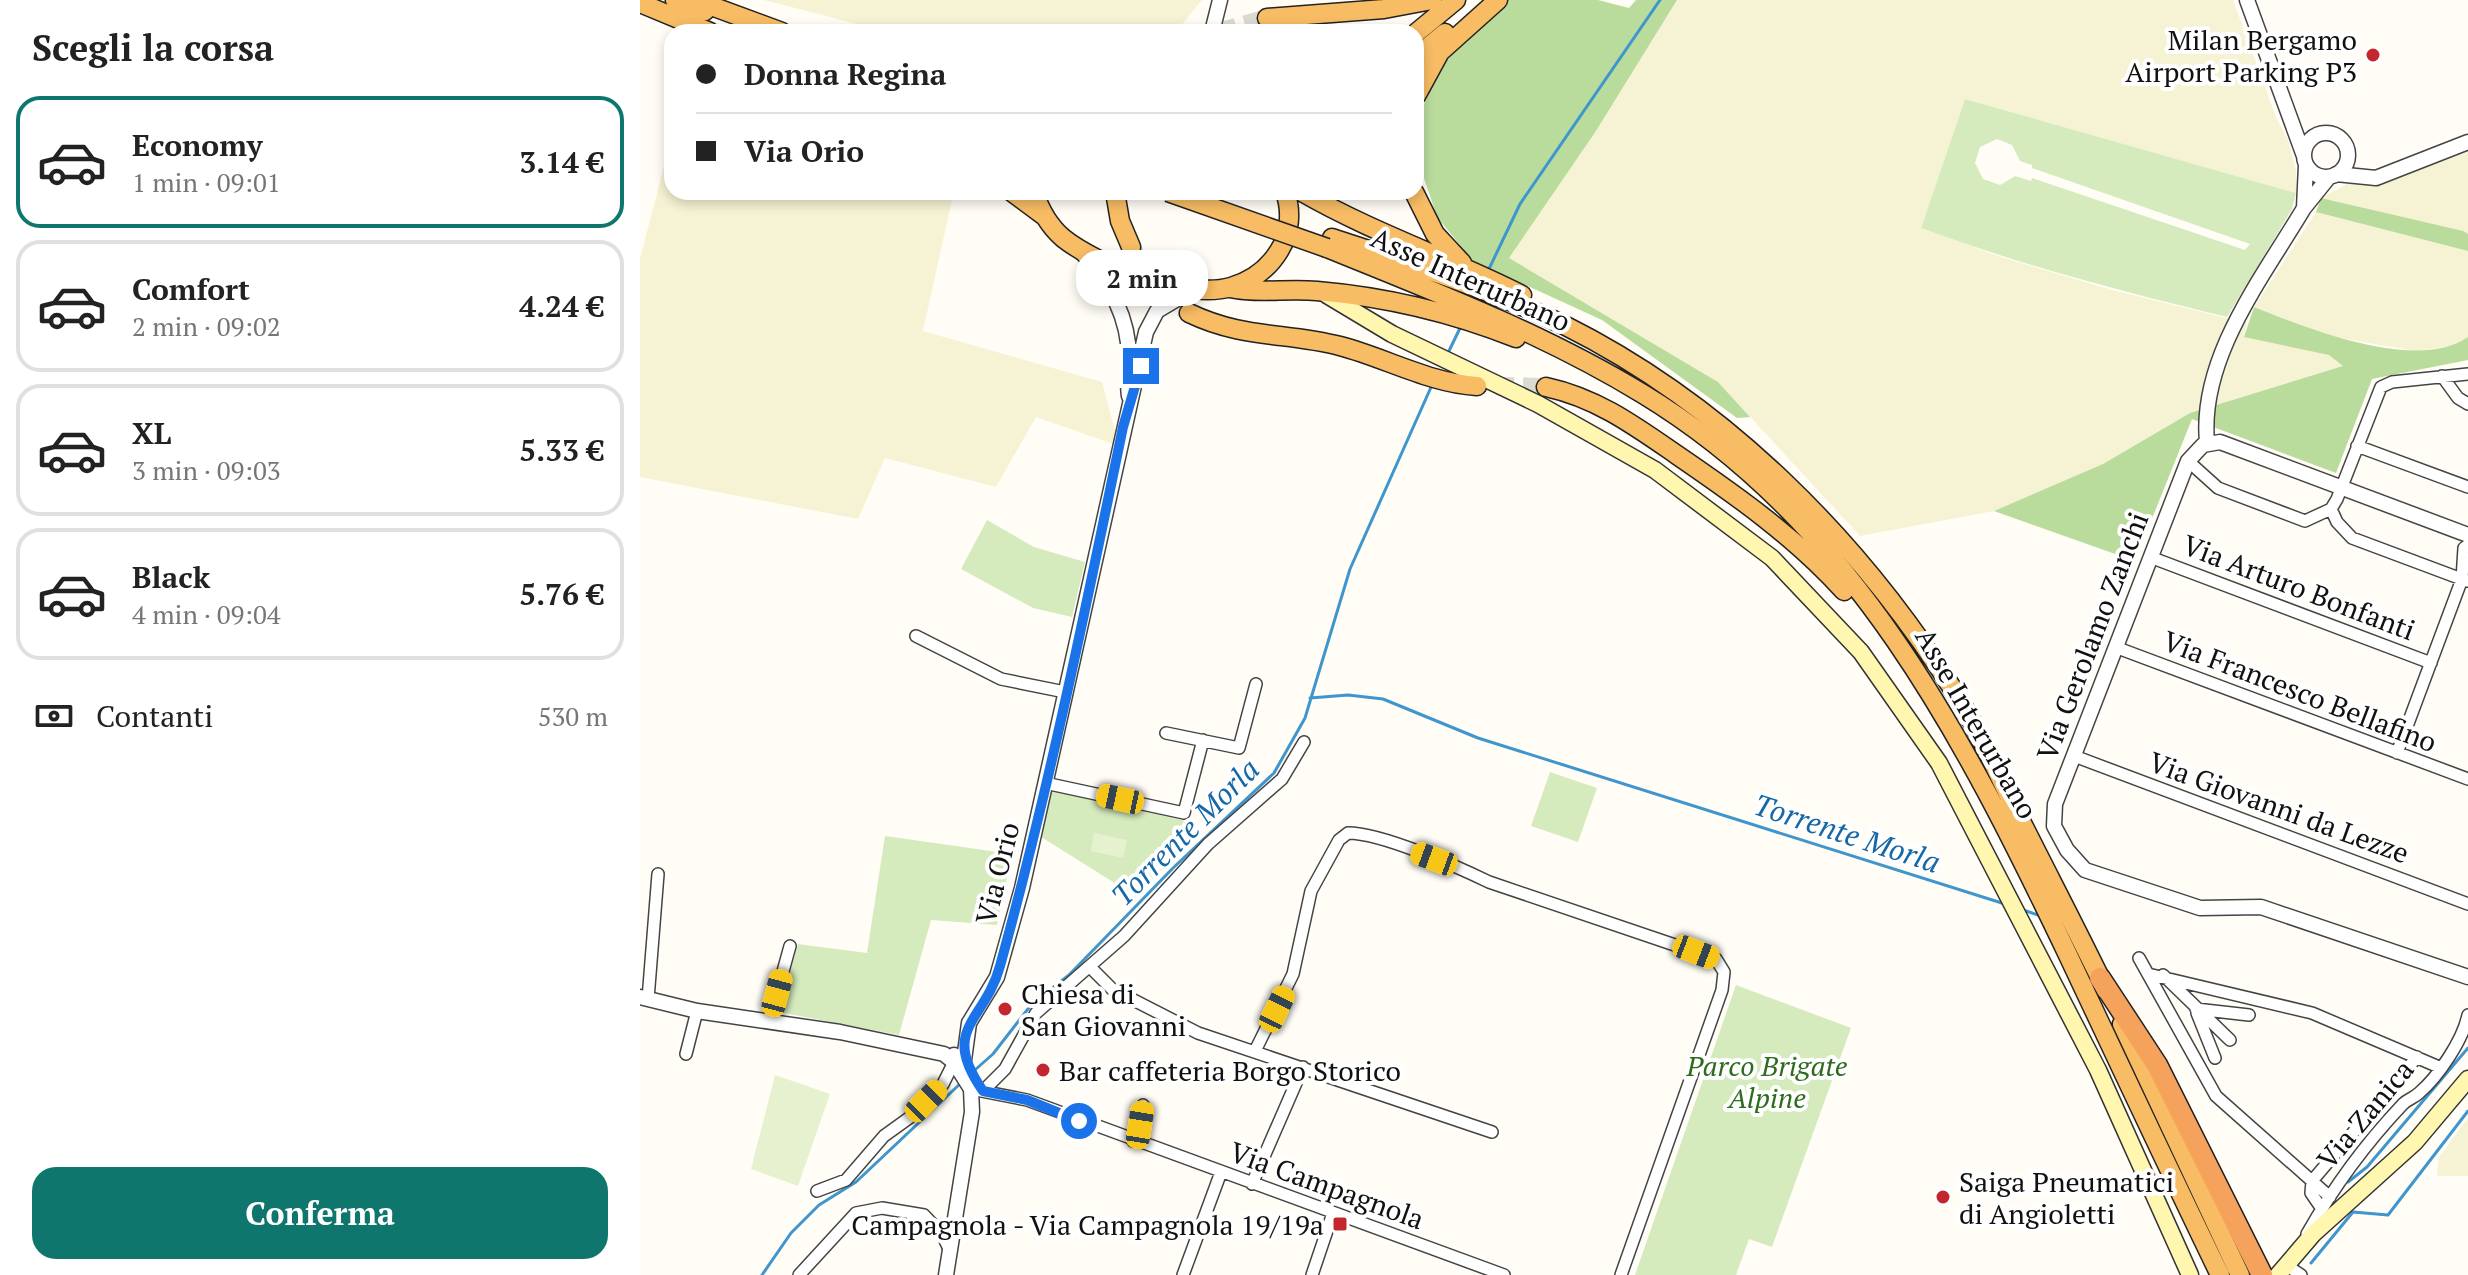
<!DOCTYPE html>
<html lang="it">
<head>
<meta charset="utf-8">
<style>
  :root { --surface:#fff; --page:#f6f6f6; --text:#222; --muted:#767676; --line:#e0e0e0; --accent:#0f766e }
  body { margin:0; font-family:"PT Serif",serif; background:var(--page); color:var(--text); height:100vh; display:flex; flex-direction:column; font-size:30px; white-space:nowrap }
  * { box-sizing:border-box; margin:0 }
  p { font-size:26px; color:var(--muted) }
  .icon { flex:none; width:44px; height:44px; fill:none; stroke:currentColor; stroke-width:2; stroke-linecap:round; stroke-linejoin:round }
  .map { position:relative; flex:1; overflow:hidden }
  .drawer { display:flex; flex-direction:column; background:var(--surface); width:640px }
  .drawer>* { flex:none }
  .hud { position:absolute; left:24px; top:24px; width:760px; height:176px; border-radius:24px; box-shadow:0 4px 12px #0003; display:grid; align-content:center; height:176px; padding:0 32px; background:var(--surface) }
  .end { position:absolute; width:36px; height:36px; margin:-18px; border:10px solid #1a73e8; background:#fff; box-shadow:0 0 0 4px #fff }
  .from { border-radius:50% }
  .bubble { position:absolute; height:56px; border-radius:24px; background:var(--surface); box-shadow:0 4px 12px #0003; font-size:26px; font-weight:700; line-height:56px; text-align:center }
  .car { position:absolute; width:24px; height:48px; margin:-24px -12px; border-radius:10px; box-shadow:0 0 6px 2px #0007; background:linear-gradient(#f5c518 24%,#345 0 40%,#f5c518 0 76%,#345 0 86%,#f5c518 0) }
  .hud b { display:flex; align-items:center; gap:28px; height:76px; font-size:30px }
  .hud b+b { border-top:2px solid var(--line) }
  .hud i { width:20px; height:20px; background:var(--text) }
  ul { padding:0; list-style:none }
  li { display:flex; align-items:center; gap:24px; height:132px; margin:0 16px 12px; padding:0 16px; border:4px solid var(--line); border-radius:24px }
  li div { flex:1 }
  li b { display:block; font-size:30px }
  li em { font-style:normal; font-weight:700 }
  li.active { border-color:var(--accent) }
  li>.icon { width:72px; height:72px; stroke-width:1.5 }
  h2 { padding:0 32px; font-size:36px; line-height:96px }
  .pay { display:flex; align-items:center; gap:20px; height:88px; padding:0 32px; font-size:30px }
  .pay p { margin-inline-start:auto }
  .primary-button { display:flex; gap:16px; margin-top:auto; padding:16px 32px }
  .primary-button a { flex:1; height:92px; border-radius:24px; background:var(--accent); color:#fff; font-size:32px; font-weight:700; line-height:92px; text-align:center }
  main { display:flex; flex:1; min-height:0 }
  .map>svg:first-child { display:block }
  .farmland { fill:#f6f3d4 }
  .green { fill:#d5ebbd; fill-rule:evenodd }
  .forest { fill:#b9dc9c }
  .pitch { fill:#e6f2cf }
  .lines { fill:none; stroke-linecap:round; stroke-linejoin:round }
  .stream { stroke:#3f96cf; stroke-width:3 }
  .trunk-tunnel { stroke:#dbdad3; stroke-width:18; stroke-dasharray:18 9; stroke-linecap:butt }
  .minor-casing { stroke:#444; stroke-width:14 }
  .tertiary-casing { stroke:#444; stroke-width:17 }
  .secondary-casing { stroke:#333; stroke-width:19 }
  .trunk-casing { stroke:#222; stroke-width:21 }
  .motorway-casing { stroke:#222; stroke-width:23 }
  .minor { stroke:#fff; stroke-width:11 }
  .tertiary { stroke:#fff; stroke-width:14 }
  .secondary { stroke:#fff6b0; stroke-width:16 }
  .trunk { stroke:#f7bc64; stroke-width:18 }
  .motorway { stroke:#f5a25d; stroke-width:20 }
  .trunk-bridge-casing { stroke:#222; stroke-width:21; stroke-linecap:butt }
  .trunk-bridge { stroke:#f7bc64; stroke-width:18 }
  .route { stroke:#1a73e8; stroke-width:10 }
  .poi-dot { fill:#c4262e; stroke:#fff; stroke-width:3 }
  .labels { text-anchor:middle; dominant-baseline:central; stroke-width:8; stroke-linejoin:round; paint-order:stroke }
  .poi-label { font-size:28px; fill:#111; stroke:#fff; text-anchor:start }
  .street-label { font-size:28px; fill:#111; stroke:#fff }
  .park-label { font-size:28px; font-style:italic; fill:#2f6b1f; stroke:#fff }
  .water-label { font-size:30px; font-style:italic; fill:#1768a6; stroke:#fff }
</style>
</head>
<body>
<main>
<section class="drawer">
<h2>Scegli la corsa</h2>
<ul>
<li class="active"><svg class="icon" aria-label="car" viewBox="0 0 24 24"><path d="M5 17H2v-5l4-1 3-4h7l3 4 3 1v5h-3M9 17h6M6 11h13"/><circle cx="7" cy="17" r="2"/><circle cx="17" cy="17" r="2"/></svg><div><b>Economy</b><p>1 min · 09:01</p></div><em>3.14 €</em></li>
<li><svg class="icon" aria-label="car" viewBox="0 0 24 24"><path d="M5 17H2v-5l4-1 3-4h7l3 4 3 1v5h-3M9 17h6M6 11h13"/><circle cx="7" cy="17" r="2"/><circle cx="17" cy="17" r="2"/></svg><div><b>Comfort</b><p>2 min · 09:02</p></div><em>4.24 €</em></li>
<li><svg class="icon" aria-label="car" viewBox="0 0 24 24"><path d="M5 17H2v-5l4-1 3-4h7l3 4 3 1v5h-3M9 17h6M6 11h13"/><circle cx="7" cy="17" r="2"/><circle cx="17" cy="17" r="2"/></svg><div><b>XL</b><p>3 min · 09:03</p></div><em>5.33 €</em></li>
<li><svg class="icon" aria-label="car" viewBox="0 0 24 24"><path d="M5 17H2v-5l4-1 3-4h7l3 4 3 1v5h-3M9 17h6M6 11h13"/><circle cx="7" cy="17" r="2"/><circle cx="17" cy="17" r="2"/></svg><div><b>Black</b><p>4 min · 09:04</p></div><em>5.76 €</em></li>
</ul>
<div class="pay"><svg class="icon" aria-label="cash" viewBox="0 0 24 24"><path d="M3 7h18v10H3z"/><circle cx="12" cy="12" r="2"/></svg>Contanti<p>530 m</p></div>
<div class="primary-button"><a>Conferma</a></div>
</section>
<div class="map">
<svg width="1828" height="1275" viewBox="0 0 1828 1275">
  <rect width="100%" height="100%" fill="#fffdf5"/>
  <path class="farmland" d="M124,0h438l-26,32h-288z
    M1037,0h556l43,117 12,23 8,30v23l-331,-94 -44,129 80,29 111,33 135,33 -3,13 85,19 15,11 -154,47 -87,51 -109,47 -134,25 -142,-154 -210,-124 88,-127z
    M32,135v57h264l16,8 -29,131 179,51 17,64 -83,-29 -40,70 -111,-29 -27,61 -218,-42v-218z
    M1828,152v82l-147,-36 28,-15 28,2z
    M1676,212l152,39v86l-16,9 -36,5 -88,-15 -74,-29z
    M1828,1118v58h-31l2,-19z"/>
  <path class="green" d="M1325,99l331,94 -4,16 -65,108c-104,-25 -206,-52 -306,-89zM1357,139l15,6 8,16 12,4v3l218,76 -5,6 -213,-72 -1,3 -16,-5 -15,9 -17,-6 -8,-16 5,-16z
    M347,520l47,27 51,15 -13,55 -39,-9 -72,-39z
    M910,772l47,16 -19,54 -47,-16z
    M408,789l138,32 -6,29 -43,47 -99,-62z
    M245,836l127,18 -15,71 -66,-5 -32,115 -120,-23 19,-68 69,9z
    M1096,985l115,43 -79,219 -23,-8 -13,36h-101z"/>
  <path class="forest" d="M868,0h90l31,8 7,-8h41l-81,131 -87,127 209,124 32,35 -13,1 -135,-98 -129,-59 -36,-44 -21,-63 6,-45 19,-42 34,-39z
    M1681,198l142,33 5,3v17l-152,-39z
    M1614,307c53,21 162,66 214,30v23l-96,19 -36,94 -144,-54 -57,142 -141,-50 109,-47 87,-51 153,-47 -14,-11 -85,-18z"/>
  <path class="pitch" d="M454,833l33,7 -4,18 -32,-7z
    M135,1075l55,19 -32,92 -47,-17z"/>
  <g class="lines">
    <path class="stream" d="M848,271l32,-67 140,-204
      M808,353l14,-29
      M670,698l38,-3 35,4 95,39 527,166
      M1383,910l15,5
      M327,1077l26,-23 38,-49 38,-30 104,-107 101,-95 31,-55 45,-149 82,-184
      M1708,1182l19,-15 101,-119
      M1671,1263l42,-51 35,3 80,-104
      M122,1275l29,-42 28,-28 37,-23 106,-100"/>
    <path class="trunk-tunnel" d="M579,32l48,-14
      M491,247l27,42 31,24
      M856,386l50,1"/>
    <g class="minor-casing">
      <path id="minor" d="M1802,376l16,22 10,6
        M1717,446l111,41
        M1548,461l30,27 87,33 26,-12 6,-10 44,-112 11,-5 76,-8
        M1691,509l6,13 15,16 115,43
        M1510,557l281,106
        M276,636l85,43 64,13
        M1475,647l353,132
        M526,733l73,15 17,-64
        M1757,753l65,-174 2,-31 4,-3
        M1434,756l394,148
        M405,783l139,30 19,-73
        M1499,958l77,138 114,101
        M450,967l22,22 86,44 294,99
        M1508,974l164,39 127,54
        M1523,975l67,65
        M8,999l10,-125
        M1556,1009l53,6
        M1557,1013l18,45
        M129,1022l21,-76
        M615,1051l38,-77 18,-83 28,-51 9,-7c34,0 110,34 141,49l227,77 8,13 -2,18 -101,285
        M46,1054l11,-43
        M331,1089l56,11 477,175
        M343,1091l22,-22 31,-56 88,-77 84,-92 74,-65 22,-37
        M493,1141l10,-36
        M612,1184l51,-117
        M177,1191l29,-11 38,-44 25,-18 34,-34 11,-22
        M1682,1209l-11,-16 1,-12 105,-124
        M1667,1234c26,-46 60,-92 96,-130 5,-5 11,-6 16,-11 19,-16 44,-53 49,-78
        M1646,1265l15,10
        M159,1275l57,-62 26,-5 42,7 18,19 8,17
        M543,1275l38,-103
        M672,1275l21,-62"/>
    </g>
    <g class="tertiary-casing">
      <path id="tertiary" d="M1607,0l57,156
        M572,32l8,-32
        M1664 155a22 22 0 1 1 44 0a22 22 0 1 1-44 0Z
        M1666,165l-2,43 25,-31
        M1696,174l40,4 92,-36
        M443,254c27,28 46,65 46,104 0,13 -2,26 0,38
        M1567,442c-8,-84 56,-165 97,-234
        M1828,535l-248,-93 -17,3 -15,16 -133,343 -1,22 13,24 18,20 115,38 61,-1 207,70
        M0,997l57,14 143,21 104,22 10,8
        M324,1060l5,-37 28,-46 25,-89 124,-556 11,-21 37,-22
        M306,1275l26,-163 -1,-23 -17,-27v-7"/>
    </g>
    <g class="secondary-casing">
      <path id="secondary" d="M687,295l65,39 146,70 117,66 117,88 89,94 78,111 159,307 92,205
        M1638,1275l35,-41 102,-92 53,-63"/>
    </g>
    <g class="trunk-casing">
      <path id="trunk" d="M35,0l30,11
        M55,0l87,32
        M0,3l70,29
        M627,18l117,-9 48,-9
        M776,33l40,-33
        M776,57l29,-24
        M776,96l24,-44 58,-52
        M372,192l31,23
        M394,192c6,18 15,34 29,46 35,28 124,62 168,49 20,-6 37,-18 48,-36 11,-17 13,-40 6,-59
        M475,192l5,29 11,26
        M662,192c71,41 147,66 220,103
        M774,192l21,42 27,29
        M692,238c78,26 158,51 232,87 162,81 296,216 392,369 24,39 43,81 63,123 29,58 59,115 87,173
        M687,248c108,44 216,85 316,146 212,129 321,344 424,559 51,108 101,215 153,322
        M590,288c28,6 58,0 87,3 70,6 134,21 199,47
        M549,313c54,26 96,19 151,33 46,12 89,37 137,40
        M906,387c51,11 89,39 131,68 60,41 118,82 167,136
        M1482,1024l118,251"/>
    </g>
    <g class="motorway-casing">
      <path id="motorway" d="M1460,978l57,87 105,210"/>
    </g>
    <use href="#minor" class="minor"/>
    <use href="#tertiary" class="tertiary"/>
    <use href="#secondary" class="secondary"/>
    <use href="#trunk" class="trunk"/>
    <use href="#motorway" class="motorway"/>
    <g class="trunk-bridge-casing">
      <path id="trunk-bridge" d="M528,192l159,56"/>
    </g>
    <use href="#trunk-bridge" class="trunk-bridge"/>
  </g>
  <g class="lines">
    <path class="route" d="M439,1121l-52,-21 -44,-9c-44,-63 2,-69 17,-125 49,-177 86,-359 123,-539l18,-61"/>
  </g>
  <g class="poi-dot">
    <circle cx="1733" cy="55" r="8"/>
    <circle cx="365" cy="1009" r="8"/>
    <circle cx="403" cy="1070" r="8"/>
    <circle cx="1303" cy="1197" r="8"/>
    <rect x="692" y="1216" width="16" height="16" rx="4"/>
  </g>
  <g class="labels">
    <g class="poi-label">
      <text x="1717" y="39" text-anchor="end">Milan Bergamo<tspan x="1717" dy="32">Airport Parking P3</tspan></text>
      <text x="381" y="993">Chiesa di<tspan x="381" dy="32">San Giovanni</tspan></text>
      <text x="419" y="1070">Bar caffeteria Borgo Storico</text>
      <text x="1319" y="1181">Saiga Pneumatici<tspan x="1319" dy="32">di Angioletti</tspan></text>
      <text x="684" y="1224" text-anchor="end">Campagnola - Via Campagnola 19/19a</text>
    </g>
    <g class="street-label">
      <text transform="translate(831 279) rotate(24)">Asse Interurbano</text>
      <text transform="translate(1659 587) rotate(21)">Via Arturo Bonfanti</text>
      <text transform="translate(1452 636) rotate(-69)">Via Gerolamo Zanchi</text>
      <text transform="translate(1660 691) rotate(21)">Via Francesco Bellafino</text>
      <text transform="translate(1337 723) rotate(60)">Asse Interurbano</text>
      <text transform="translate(1639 807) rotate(20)">Via Giovanni da Lezze</text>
      <text transform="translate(357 873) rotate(-76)">Via Orio</text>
      <text transform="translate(1725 1114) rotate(-50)">Via Zanica</text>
      <text transform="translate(687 1185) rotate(20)">Via Campagnola</text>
    </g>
    <g class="park-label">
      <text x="1127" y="1065">Parco Brigate<tspan x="1127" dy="32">Alpine</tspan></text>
    </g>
    <g class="water-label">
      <text transform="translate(545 832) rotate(-45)">Torrente Morla</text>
      <text transform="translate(1207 833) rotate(18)">Torrente Morla</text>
    </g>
  </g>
</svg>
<i class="end from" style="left:439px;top:1121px"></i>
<i class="end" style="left:501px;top:366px"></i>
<div class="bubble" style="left:436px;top:250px;width:132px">2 min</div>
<i class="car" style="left:480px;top:799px;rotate:282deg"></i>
<i class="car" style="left:794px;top:859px;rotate:290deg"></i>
<i class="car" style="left:1056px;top:952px;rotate:111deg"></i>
<i class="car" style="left:137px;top:993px;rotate:15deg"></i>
<i class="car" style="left:637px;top:1009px;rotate:26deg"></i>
<i class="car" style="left:286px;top:1101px;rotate:45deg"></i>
<i class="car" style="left:500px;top:1125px;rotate:9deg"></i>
<div class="hud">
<b><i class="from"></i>Donna Regina</b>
<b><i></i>Via Orio</b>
</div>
</div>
</main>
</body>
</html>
